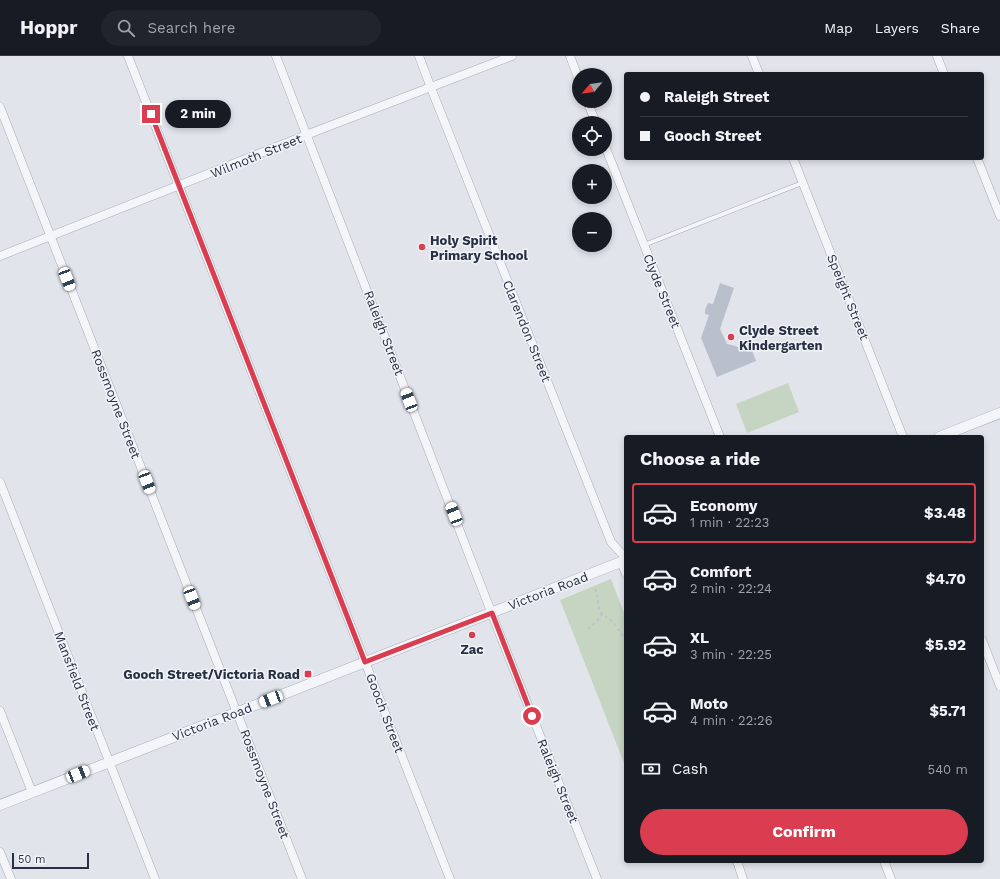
<!DOCTYPE html>
<html lang="en">
<head>
<meta charset="utf-8">
<style>
  :root { --surface:#171b24; --page:#20242c; --text:#f1f3f6; --muted:#9ea1a6; --line:#363941; --accent:#d93d4f }
  body { margin:0; font-family:"Work Sans",sans-serif; background:var(--page); color:var(--text); height:100vh; display:flex; flex-direction:column; font-size:15px; white-space:nowrap }
  * { box-sizing:border-box; margin:0 }
  p { font-size:13px; color:var(--muted) }
  .icon { flex:none; width:22px; height:22px; fill:none; stroke:currentColor; stroke-width:2; stroke-linecap:round; stroke-linejoin:round }
  .map { position:relative; flex:1; overflow:hidden }
  .sheet { position:absolute; left:624px; top:379px; width:360px; height:428px; display:flex; flex-direction:column; background:var(--surface); border-radius:4px; box-shadow:0 2px 6px #0003 }
  .sheet>* { flex:none }
  .guide { position:absolute; left:624px; top:16px; width:360px; height:88px; border-radius:4px; box-shadow:0 2px 6px #0003; display:grid; align-content:center; height:88px; padding:0 16px; background:var(--surface) }
  .needle { width:26px; rotate:241deg }
  .buttons { position:absolute; left:572px; top:12px; display:grid; gap:8px }
  .buttons a { display:grid; place-items:center; width:40px; height:40px; border-radius:50%; background:var(--surface); box-shadow:0 2px 6px #0003; font-size:20px }
  .scale { position:absolute; left:12px; bottom:10px; width:77px; box-sizing:border-box; padding-left:4px; border:2px solid #283144; border-top:0; font-size:11px; line-height:14px; white-space:nowrap; color:#283144; -webkit-text-stroke:3px #f1f3f8; paint-order:stroke }
  .end { position:absolute; width:18px; height:18px; margin:-9px; border:5px solid #d93d4f; background:#fff; box-shadow:0 0 0 2px #fff }
  .from { border-radius:50% }
  .bubble { position:absolute; height:28px; border-radius:14px; background:var(--surface); box-shadow:0 2px 6px #0003; font-size:13px; font-weight:700; line-height:28px; text-align:center }
  .car { position:absolute; width:12px; height:24px; margin:-12px -6px; border-radius:5px; box-shadow:0 0 3px 1px #0007; background:linear-gradient(#fff 24%,#345 0 40%,#fff 0 76%,#345 0 86%,#fff 0) }
  .guide b { display:flex; align-items:center; gap:14px; height:38px; font-size:15px }
  .guide b+b { border-top:1px solid var(--line) }
  .guide i { width:10px; height:10px; background:var(--text) }
  ul { padding:0; list-style:none }
  li { display:flex; align-items:center; gap:12px; height:60px; margin:0 8px 6px; padding:0 8px; border:2px solid transparent; border-radius:4px }
  li div { flex:1 }
  li b { display:block; font-size:15px }
  li em { font-style:normal; font-weight:700 }
  li.on { border-color:var(--accent) }
  li>.icon { width:36px; height:36px; stroke-width:1.5 }
  h2 { padding:0 16px; font-size:18px; line-height:48px }
  .pay { display:flex; align-items:center; gap:10px; height:44px; padding:0 16px; font-size:15px }
  .pay p { margin-inline-start:auto }
  .primary-button { display:flex; gap:8px; margin-top:auto; padding:8px 16px }
  .primary-button a { flex:1; height:46px; border-radius:24px; background:var(--accent); color:#fff; font-size:16px; font-weight:700; line-height:46px; text-align:center }
  header { display:flex; align-items:center; gap:24px; box-sizing:border-box; height:56px; padding:0 20px; background:var(--surface); border-bottom:1px solid var(--line) }
  header strong { font-size:19px }
  nav { display:flex; gap:22px; margin-inline-start:auto; font-size:14px }
  .search { width:280px; height:36px; background:var(--page); display:flex; align-items:center; gap:10px; box-sizing:border-box; padding:0 14px; border-radius:22px; color:var(--muted); font-size:15px }
  .map>svg:first-child { display:block }
  .green { fill:#c6d5c1 }
  .building { fill:#bac0cb }
  .lines { fill:none; stroke-linecap:round; stroke-linejoin:round }
  .service-casing { stroke:#a6abb6; stroke-width:5 }
  .minor-casing { stroke:#a6abb6; stroke-width:9 }
  .tertiary-casing { stroke:#a6abb6; stroke-width:11 }
  .path { stroke:#bfc2c9; stroke-width:2; stroke-dasharray:3 3; stroke-linecap:butt }
  .service { stroke:#f4f5f8; stroke-width:4 }
  .minor { stroke:#f4f5f8; stroke-width:8 }
  .tertiary { stroke:#f4f5f8; stroke-width:10 }
  .route { stroke:#d93d4f; stroke-width:5 }
  .poi-dot { fill:#d93d4f; stroke:#f1f3f8; stroke-width:1.5 }
  .labels { text-anchor:middle; dominant-baseline:central; stroke-width:3; stroke-linejoin:round; paint-order:stroke }
  .street-label { font-size:13px; fill:#283144; stroke:#f1f3f8 }
  .poi-label { font-size:13px; font-weight:bold; fill:#283144; stroke:#f1f3f8; text-anchor:start }
</style>
</head>
<body>
<header>
<strong>Hoppr</strong>
<div class="search"><svg class="icon" aria-label="search" viewBox="0 0 24 24"><circle cx="10" cy="10" r="6"/><path d="M15 15l6 6"/></svg>Search here</div>
<nav><a>Map</a><a>Layers</a><a>Share</a></nav>
</header>
<div class="map">
<svg width="1000" height="823" viewBox="0 0 1000 823">
  <rect width="100%" height="100%" fill="#e1e4eb"/>
  <path class="green" d="M788,327l11,29 -52,21 -11,-29z
    M611,523l15,39v150l-66,-168z"/>
  <path class="building" d="M720,227l14,5 -14,41 7,15 9,2 7,5 8,-3 5,13 -39,16 -16,-39 8,-23 -4,-1v-4l3,-7 5,1z"/>
  <g class="lines">
    <g class="service-casing">
      <path id="service" d="M644,189l158,-62"/>
    </g>
    <g class="minor-casing">
      <path id="minor" d="M128,0l322,823
        M276,0l221,571 100,252
        M419,0l12,32 180,454 11,12 4,1
        M570,0l9,24
        M752,0l7,18
        M937,0l7,18
        M587,45l9,22
        M0,51l302,772
        M605,90l115,291
        M793,102l110,279
        M977,102l23,58
        M0,200l319,-126 193,-74
        M0,426l155,397
        M621,506l5,12
        M982,584l18,46
        M0,655l32,81
        M0,796l11,27
        M737,805l6,18
        M884,805l7,18"/>
    </g>
    <g class="tertiary-casing">
      <path id="tertiary" d="M939,381l61,-24
        M0,749l626,-245"/>
    </g>
    <path class="path" d="M595,533l2,4 2,16 3,5 10,7 14,19
      M588,573l11,-10 3,-5"/>
    <use href="#service" class="service"/>
    <use href="#minor" class="minor"/>
    <use href="#tertiary" class="tertiary"/>
  </g>
  <g class="lines">
    <path class="route" d="M151,58l214,548 127,-49 40,103"/>
  </g>
  <g class="poi-dot">
    <circle cx="422" cy="191" r="4"/>
    <circle cx="731" cy="281" r="4"/>
    <circle cx="472" cy="579" r="4"/>
    <rect x="304" y="614" width="8" height="8" rx="2"/>
  </g>
  <g class="labels">
    <g class="street-label">
      <text transform="translate(256 100) rotate(-22)">Wilmoth Street</text>
      <text transform="translate(662 235) rotate(68)">Clyde Street</text>
      <text transform="translate(848 241) rotate(68)">Speight Street</text>
      <text transform="translate(527 275) rotate(68)">Clarendon Street</text>
      <text transform="translate(384 277) rotate(69)">Raleigh Street</text>
      <text transform="translate(116 348) rotate(69)">Rossmoyne Street</text>
      <text transform="translate(548 535) rotate(-21)">Victoria Road</text>
      <text transform="translate(77 625) rotate(69)">Mansfield Street</text>
      <text transform="translate(385 657) rotate(69)">Gooch Street</text>
      <text transform="translate(212 666) rotate(-21)">Victoria Road</text>
      <text transform="translate(558 725) rotate(68)">Raleigh Street</text>
      <text transform="translate(265 728) rotate(69)">Rossmoyne Street</text>
    </g>
    <g class="poi-label">
      <text x="430" y="184">Holy Spirit<tspan x="430" dy="15">Primary School</tspan></text>
      <text x="739" y="274">Clyde Street<tspan x="739" dy="15">Kindergarten</tspan></text>
      <text x="472" y="593" text-anchor="middle">Zac</text>
      <text x="300" y="618" text-anchor="end">Gooch Street/Victoria Road</text>
    </g>
  </g>
</svg>
<div class="buttons">
<a><svg class="needle" viewBox="-14 -14 28 28"><path d="M0-13l5 13h-10z" fill="#e53935"/><path d="M0 13l5-13h-10z" fill="#9ea1a6"/></svg></a>
<a><svg class="icon" aria-label="locate" viewBox="0 0 24 24"><circle cx="12" cy="12" r="6"/><path d="M12 2v4M12 18v4M2 12h4M18 12h4"/></svg></a>
<a>+</a>
<a>−</a>
</div>
<div class="scale">50 m</div>
<i class="end from" style="left:532px;top:660px"></i>
<i class="end" style="left:151px;top:58px"></i>
<div class="bubble" style="left:165px;top:44px;width:66px">2 min</div>
<i class="car" style="left:67px;top:223px;rotate:159deg"></i>
<i class="car" style="left:409px;top:344px;rotate:339deg"></i>
<i class="car" style="left:147px;top:426px;rotate:159deg"></i>
<i class="car" style="left:454px;top:458px;rotate:339deg"></i>
<i class="car" style="left:192px;top:542px;rotate:159deg"></i>
<i class="car" style="left:271px;top:643px;rotate:249deg"></i>
<i class="car" style="left:78px;top:718px;rotate:68deg"></i>
<div class="guide">
<b><i class="from"></i>Raleigh Street</b>
<b><i></i>Gooch Street</b>
</div>
<section class="sheet">
<h2>Choose a ride</h2>
<ul>
<li class="on"><svg class="icon" aria-label="car" viewBox="0 0 24 24"><path d="M5 17H2v-5l4-1 3-4h7l3 4 3 1v5h-3M9 17h6M6 11h13"/><circle cx="7" cy="17" r="2"/><circle cx="17" cy="17" r="2"/></svg><div><b>Economy</b><p>1 min · 22:23</p></div><em>$3.48</em></li>
<li><svg class="icon" aria-label="car" viewBox="0 0 24 24"><path d="M5 17H2v-5l4-1 3-4h7l3 4 3 1v5h-3M9 17h6M6 11h13"/><circle cx="7" cy="17" r="2"/><circle cx="17" cy="17" r="2"/></svg><div><b>Comfort</b><p>2 min · 22:24</p></div><em>$4.70</em></li>
<li><svg class="icon" aria-label="car" viewBox="0 0 24 24"><path d="M5 17H2v-5l4-1 3-4h7l3 4 3 1v5h-3M9 17h6M6 11h13"/><circle cx="7" cy="17" r="2"/><circle cx="17" cy="17" r="2"/></svg><div><b>XL</b><p>3 min · 22:25</p></div><em>$5.92</em></li>
<li><svg class="icon" aria-label="car" viewBox="0 0 24 24"><path d="M5 17H2v-5l4-1 3-4h7l3 4 3 1v5h-3M9 17h6M6 11h13"/><circle cx="7" cy="17" r="2"/><circle cx="17" cy="17" r="2"/></svg><div><b>Moto</b><p>4 min · 22:26</p></div><em>$5.71</em></li>
</ul>
<div class="pay"><svg class="icon" aria-label="cash" viewBox="0 0 24 24"><path d="M3 7h18v10H3z"/><circle cx="12" cy="12" r="2"/></svg>Cash<p>540 m</p></div>
<div class="primary-button"><a>Confirm</a></div>
</section>
</div>
</body>
</html>
